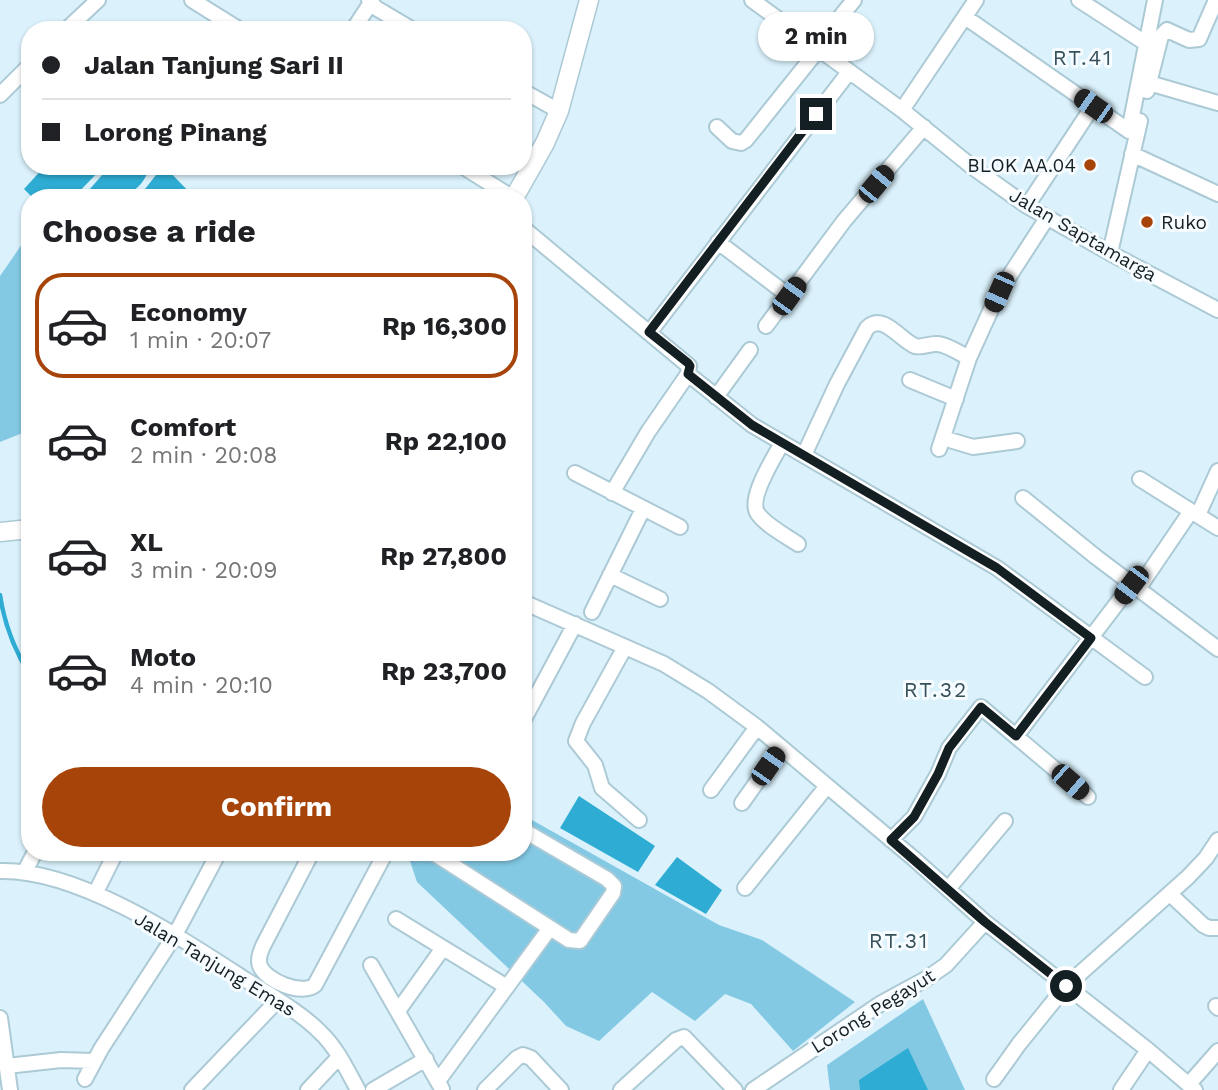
<!DOCTYPE html>
<html lang="en">
<head>
<meta charset="utf-8">
<style>
  :root { --surface:#fff; --page:#f6f6f6; --text:#202124; --muted:#757577; --line:#e0e0e0; --accent:#a7440a }
  body { margin:0; font-family:"Work Sans",sans-serif; background:var(--page); color:var(--text); height:100vh; display:flex; flex-direction:column; font-size:26px; white-space:nowrap }
  * { box-sizing:border-box; margin:0 }
  p { font-size:23px; color:var(--muted) }
  .icon { flex:none; width:38px; height:38px; fill:none; stroke:currentColor; stroke-width:2; stroke-linecap:round; stroke-linejoin:round }
  .map { position:relative; flex:1; overflow:hidden }
  .details { position:absolute; left:21px; top:189px; width:511px; height:672px; display:flex; flex-direction:column; background:var(--surface); border-radius:28px; box-shadow:0 2px 5px #0004 }
  .details>* { flex:none }
  .banner { position:absolute; left:21px; top:21px; width:511px; height:154px; border-radius:28px; box-shadow:0 2px 5px #0004; display:grid; align-content:center; height:154px; padding:0 21px; background:var(--surface) }
  .end { position:absolute; width:32px; height:32px; margin:-16px; border:9px solid #141f23; background:#fff; box-shadow:0 0 0 4px #fff }
  .from { border-radius:50% }
  .bubble { position:absolute; height:49px; border-radius:24px; background:var(--surface); box-shadow:0 2px 5px #0004; font-size:23px; font-weight:700; line-height:49px; text-align:center }
  .car { position:absolute; width:21px; height:42px; margin:-21px -10px; border-radius:9px; box-shadow:0 0 5px 2px #0007; background:linear-gradient(#222 24%,#8ab4d8 0 40%,#222 0 76%,#8ab4d8 0 86%,#222 0) }
  .banner b { display:flex; align-items:center; gap:24px; height:66px; font-size:26px }
  .banner b+b { border-top:2px solid var(--line) }
  .banner i { width:18px; height:18px; background:var(--text) }
  ul { padding:0; list-style:none }
  li { display:flex; align-items:center; gap:21px; height:105px; margin:0 14px 10px; padding:0 7px; border:4px solid transparent; border-radius:28px }
  li div { flex:1 }
  li b { display:block; font-size:26px }
  li em { font-style:normal; font-weight:700 }
  li.selected { border-color:var(--accent) }
  li>.icon { width:63px; height:63px; stroke-width:1.5 }
  h2 { padding:0 21px; font-size:32px; line-height:84px }
  .primary-button { display:flex; gap:14px; margin-top:auto; padding:14px 21px }
  .primary-button a { flex:1; height:80px; border-radius:42px; background:var(--accent); color:#fff; font-size:28px; font-weight:700; line-height:80px; text-align:center }
  .map>svg:first-child { display:block }
  .green { fill:#83c9e4 }
  .water { fill:#2eacd3 }
  .lines { fill:none; stroke-linecap:round; stroke-linejoin:round }
  .stream { stroke:#2eacd3; stroke-width:4.5 }
  .minor-casing { stroke:#accad5; stroke-width:18 }
  .tertiary-casing { stroke:#accad5; stroke-width:21 }
  .minor { stroke:#fff; stroke-width:14 }
  .tertiary { stroke:#fff; stroke-width:18 }
  .route { stroke:#141f23; stroke-width:9 }
  .poi-dot { fill:#a7440a; stroke:#f6fcff; stroke-width:2.5 }
  .labels { text-anchor:middle; dominant-baseline:central; stroke-width:6; stroke-linejoin:round; paint-order:stroke }
  .poi-label { font-size:19px; fill:#141f23; stroke:#f6fcff; text-anchor:end }
  .street-label { font-size:19px; fill:#141f23; stroke:#f6fcff }
  .neighbourhood-label { font-size:21px; letter-spacing:2px; fill:#37515b; stroke:#f6fcff }
</style>
</head>
<body>
<div class="map">
<svg width="1218" height="1090" viewBox="0 0 1218 1090">
  <rect width="100%" height="100%" fill="#dbf2fc"/>
  <path class="green" d="M29,234l1,196 -30,12v-166z
    M523,815l196,110 43,15 93,62 -62,49 -42,-47 -26,-10 -30,27 -43,-29 -53,49 -33,-15 -22,-24 -127,-120 -10,-30h116z
    M923,999l42,91h-135l-3,-25z"/>
  <path class="water" d="M45,166h59l-31,32h-40l-9,-9z
    M110,166l40,1c-13,35 -36,31 -68,31z
    M163,166h1l31,32h-57z
    M579,796l76,50 -17,26 -78,-44z
    M677,857l45,33 -16,24 -51,-29z
    M908,1048l20,42h-68l-1,-10z"/>
  <g class="lines">
    <path class="stream" d="M0,595c4,27 15,56 30,80"/>
    <g class="minor-casing">
      <path id="minor" d="M192,0l48,30
        M369,0l7,8 37,22
        M752,0l150,110 69,56 56,40 83,47 108,57
        M1079,0l68,44
        M965,17l164,114 26,-131
        M66,30l32,-30
        M353,30l17,-26
        M815,48l39,-48
        M1149,83l69,20
        M523,91l36,20
        M1147,91l14,-55 6,-6 22,10 10,-1 17,-39
        M0,95l30,-30
        M902,110l74,-110
        M717,127l15,14 9,2 5,-3 72,-90
        M1132,154l86,40
        M462,166l51,32
        M1027,206l66,-100
        M523,228l166,138 -1,8 -40,58 -36,61
        M718,242l71,54
        M1110,253l30,-132
        M766,326l78,-105 80,-94
        M649,333l200,-261
        M688,374l64,51 245,143 148,109
        M910,380l46,19
        M716,397l34,-47
        M943,438l30,9 44,-6
        M782,443c-8,15 -35,56 -24,71 9,12 28,22 40,30
        M939,449l30,-91 30,-66 48,-74
        M804,455l33,-71 30,-56c16,-16 33,12 48,18 8,2 15,-3 23,-2 10,1 21,9 31,14
        M575,473l105,54
        M1140,479l78,49
        M1023,498l73,59 122,92
        M1198,515l20,-44
        M610,575l50,24
        M1138,589l53,-78
        M523,602l141,62 44,27 49,36 156,131 72,64 163,128 47,40
        M592,612l51,-103
        M625,647l-42,76 -7,18 19,24 7,23 37,32
        M523,721l52,-97
        M1016,736l115,-151
        M711,790l46,-63
        M742,803l39,-55
        M891,840l23,-23 24,-43 11,-26 32,-41 107,90
        M312,852l-48,92c-3,6 -7,15 -4,22 6,15 42,30 55,19l71,-133
        M432,852l137,88 11,1 33,-48 1,-7 -7,-7 -84,-49
        M0,871c78,-2 181,67 246,109 25,16 53,31 74,52 17,16 27,38 38,58
        M25,871l10,-19
        M745,888l82,-102
        M948,889l57,-68
        M95,894l21,-42
        M1170,894l33,31 6,3h9
        M396,919l111,68
        M371,965l71,124
        M1216,1006l2,2
        M398,1011l45,-63
        M0,1018l10,72
        M7,1066l54,-6 33,1
        M85,1079l16,-30 74,-114 44,-83
        M994,1079l25,-35 47,-58 122,-109 18,-19 12,-18
        M438,1081l112,-153
        M1189,1084l29,-33
        M192,1090l85,-89
        M308,1090l31,-33
        M373,1090l53,-31
        M485,1090l32,-32 6,-3 8,3 30,32
        M621,1090l55,-50 8,-3 51,53
        M753,1090l127,-86 46,-25 20,-14 39,-43
        M1121,1090l27,-40"/>
    </g>
    <g class="tertiary-casing">
      <path id="tertiary" d="M514,198l31,-55 14,-32 30,-111
        M0,532l30,-3"/>
    </g>
    <use href="#minor" class="minor"/>
    <use href="#tertiary" class="tertiary"/>
  </g>
  <g class="lines">
    <path class="route" d="M816,114l-167,218 39,31 2,3 -2,8 64,51 245,143 94,70 -75,98 -35,-29 -32,41 -11,26 -24,43 -23,23 94,82 81,64"/>
  </g>
  <g class="poi-dot">
    <circle cx="1090" cy="165" r="7"/>
    <circle cx="1147" cy="222" r="7"/>
  </g>
  <g class="labels">
    <g class="poi-label">
      <text x="1076" y="165">BLOK AA.04</text>
      <text x="1161" y="222" text-anchor="start">Ruko</text>
    </g>
    <g class="street-label">
      <text transform="translate(1083 235) rotate(30)">Jalan Saptamarga</text>
      <text transform="translate(215 964) rotate(31)">Jalan Tanjung Emas</text>
      <text transform="translate(873 1011) rotate(-32)">Lorong Pegayut</text>
    </g>
    <g class="neighbourhood-label">
      <text x="1083" y="57">RT.41</text>
      <text x="936" y="689">RT.32</text>
      <text x="899" y="940">RT.31</text>
    </g>
  </g>
</svg>
<i class="end from" style="left:1066px;top:986px"></i>
<i class="end" style="left:816px;top:114px"></i>
<div class="bubble" style="left:758px;top:12px;width:116px">2 min</div>
<i class="car" style="left:1093px;top:106px;rotate:305deg"></i>
<i class="car" style="left:876px;top:184px;rotate:40deg"></i>
<i class="car" style="left:999px;top:292px;rotate:204deg"></i>
<i class="car" style="left:789px;top:296px;rotate:36deg"></i>
<i class="car" style="left:1131px;top:585px;rotate:217deg"></i>
<i class="car" style="left:768px;top:766px;rotate:35deg"></i>
<i class="car" style="left:1070px;top:782px;rotate:131deg"></i>
<div class="banner">
<b><i class="from"></i>Jalan Tanjung Sari II</b>
<b><i></i>Lorong Pinang</b>
</div>
<section class="details">
<h2>Choose a ride</h2>
<ul>
<li class="selected"><svg class="icon" aria-label="car" viewBox="0 0 24 24"><path d="M5 17H2v-5l4-1 3-4h7l3 4 3 1v5h-3M9 17h6M6 11h13"/><circle cx="7" cy="17" r="2"/><circle cx="17" cy="17" r="2"/></svg><div><b>Economy</b><p>1 min · 20:07</p></div><em>Rp 16,300</em></li>
<li><svg class="icon" aria-label="car" viewBox="0 0 24 24"><path d="M5 17H2v-5l4-1 3-4h7l3 4 3 1v5h-3M9 17h6M6 11h13"/><circle cx="7" cy="17" r="2"/><circle cx="17" cy="17" r="2"/></svg><div><b>Comfort</b><p>2 min · 20:08</p></div><em>Rp 22,100</em></li>
<li><svg class="icon" aria-label="car" viewBox="0 0 24 24"><path d="M5 17H2v-5l4-1 3-4h7l3 4 3 1v5h-3M9 17h6M6 11h13"/><circle cx="7" cy="17" r="2"/><circle cx="17" cy="17" r="2"/></svg><div><b>XL</b><p>3 min · 20:09</p></div><em>Rp 27,800</em></li>
<li><svg class="icon" aria-label="car" viewBox="0 0 24 24"><path d="M5 17H2v-5l4-1 3-4h7l3 4 3 1v5h-3M9 17h6M6 11h13"/><circle cx="7" cy="17" r="2"/><circle cx="17" cy="17" r="2"/></svg><div><b>Moto</b><p>4 min · 20:10</p></div><em>Rp 23,700</em></li>
</ul>
<div class="primary-button"><a>Confirm</a></div>
</section>
</div>
</body>
</html>
